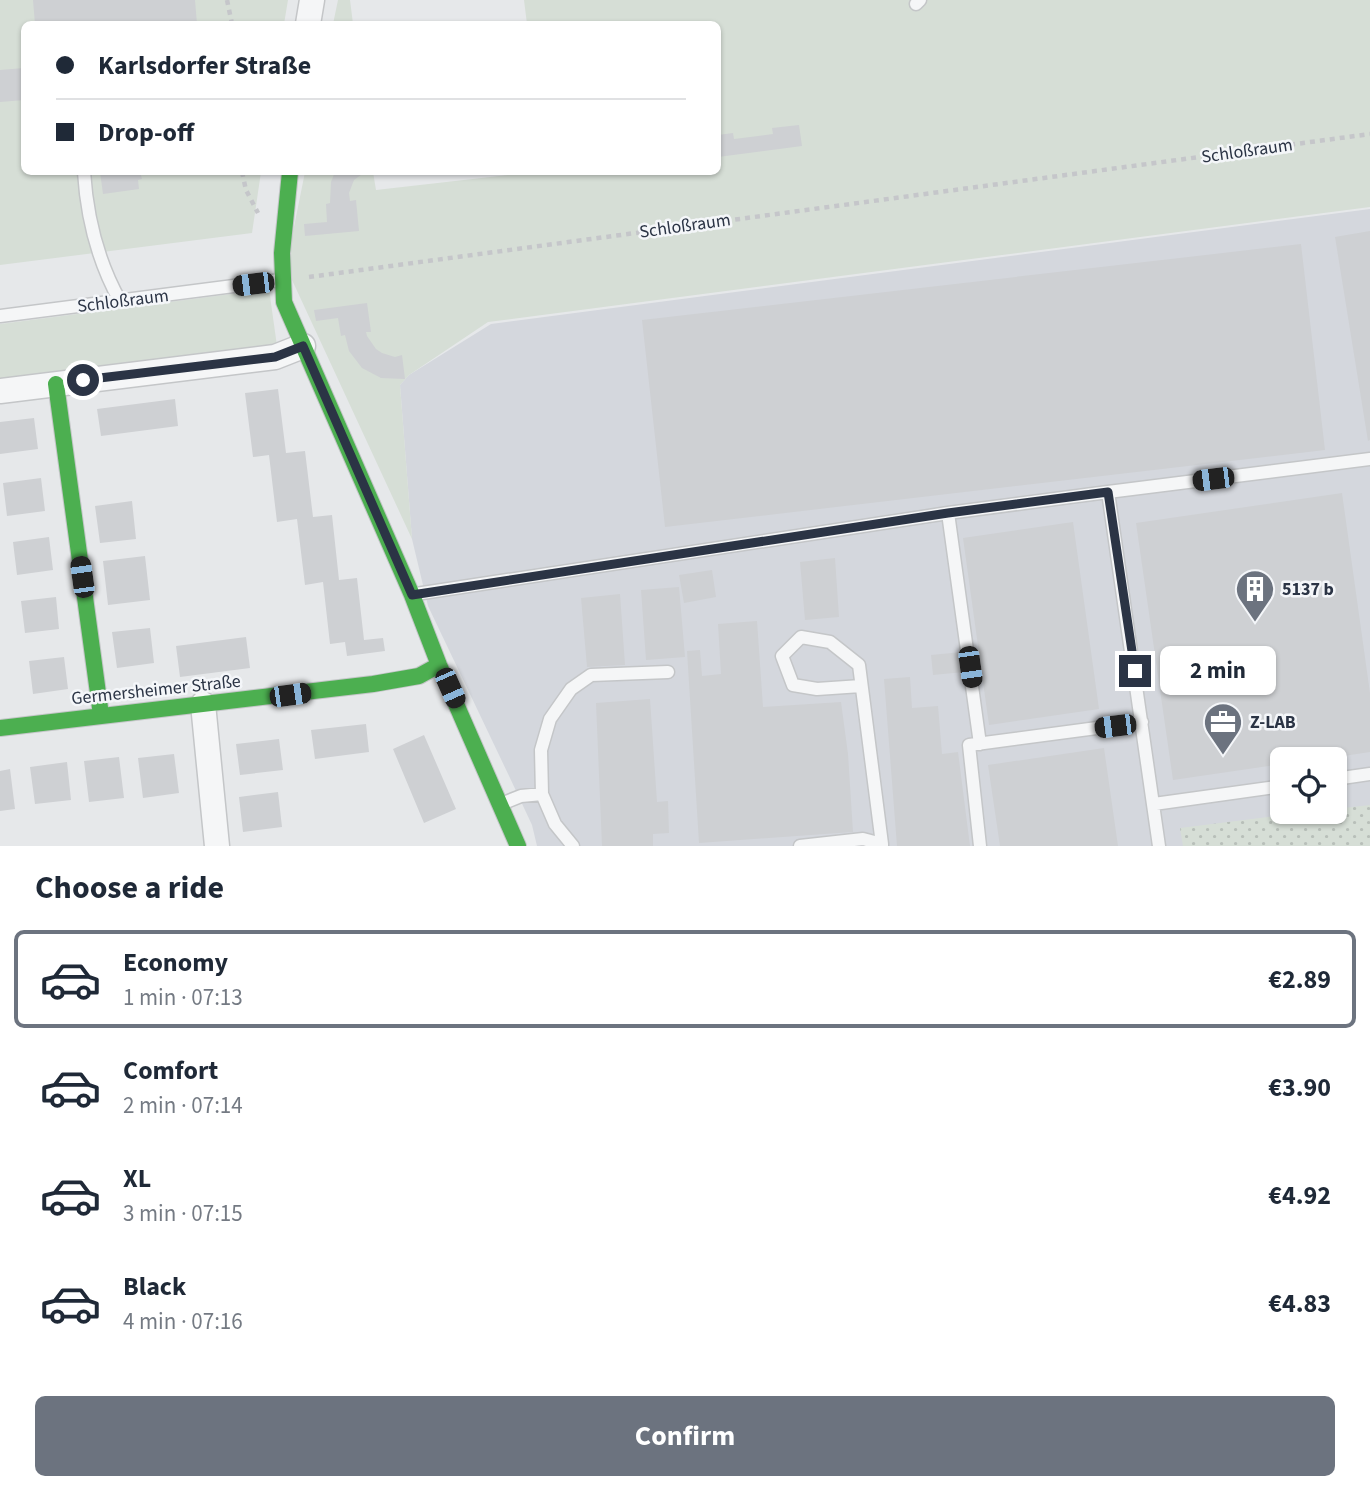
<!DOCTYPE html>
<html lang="en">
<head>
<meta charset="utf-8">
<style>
  :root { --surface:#fff; --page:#f6f6f7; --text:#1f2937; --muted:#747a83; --line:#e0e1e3; --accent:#6c737f }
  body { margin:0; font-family:"Source Sans 3",sans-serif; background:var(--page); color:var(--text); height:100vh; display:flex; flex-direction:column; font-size:26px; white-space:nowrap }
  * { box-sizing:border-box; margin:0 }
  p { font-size:23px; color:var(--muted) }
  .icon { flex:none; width:38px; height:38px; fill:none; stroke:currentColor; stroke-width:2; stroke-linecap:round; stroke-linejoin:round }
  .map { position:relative; height:846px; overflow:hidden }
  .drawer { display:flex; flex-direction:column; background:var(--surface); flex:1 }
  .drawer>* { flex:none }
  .guide { position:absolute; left:21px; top:21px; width:700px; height:154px; border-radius:10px; box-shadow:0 2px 5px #0004; display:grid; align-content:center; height:154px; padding:0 35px; background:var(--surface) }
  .controls { position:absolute; left:1270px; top:747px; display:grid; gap:14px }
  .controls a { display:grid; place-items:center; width:77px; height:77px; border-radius:10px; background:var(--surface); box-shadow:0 2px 5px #0004; font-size:35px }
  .end { position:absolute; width:32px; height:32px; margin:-16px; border:9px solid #2b3445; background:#fff; box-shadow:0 0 0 4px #fff }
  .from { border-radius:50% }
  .bubble { position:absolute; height:49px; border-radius:10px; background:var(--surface); box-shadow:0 2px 5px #0004; font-size:23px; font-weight:700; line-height:49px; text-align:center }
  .car { position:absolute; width:21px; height:42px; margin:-21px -10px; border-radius:9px; box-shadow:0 0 5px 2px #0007; background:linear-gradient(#222 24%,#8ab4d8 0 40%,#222 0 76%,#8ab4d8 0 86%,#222 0) }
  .guide b { display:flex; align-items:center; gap:24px; height:66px; font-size:26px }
  .guide b+b { border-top:2px solid var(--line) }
  .guide i { width:18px; height:18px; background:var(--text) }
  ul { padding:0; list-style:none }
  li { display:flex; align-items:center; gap:21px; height:98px; margin:0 14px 10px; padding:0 21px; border:4px solid transparent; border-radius:10px }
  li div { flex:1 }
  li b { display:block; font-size:26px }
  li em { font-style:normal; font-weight:700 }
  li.active { border-color:var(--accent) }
  li>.icon { width:63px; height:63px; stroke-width:1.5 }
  h2 { padding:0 35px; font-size:32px; line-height:84px }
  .button { display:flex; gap:14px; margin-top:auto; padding:14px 35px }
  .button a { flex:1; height:80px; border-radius:10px; background:var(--accent); color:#fff; font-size:28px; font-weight:700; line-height:80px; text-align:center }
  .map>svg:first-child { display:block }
  .built { fill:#d4d7dd; fill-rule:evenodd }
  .grass { fill:#d6ded6 }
  .park { fill:url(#park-dots) }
  .building { fill:#ced0d3 }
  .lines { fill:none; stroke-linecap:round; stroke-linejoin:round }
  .lane-casing { stroke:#c4c6c8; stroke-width:15 }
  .street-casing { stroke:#c4c6c8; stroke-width:27 }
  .fast-casing { stroke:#c4c6c8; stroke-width:18 }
  .path { stroke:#c5c6ca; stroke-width:4.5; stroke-dasharray:5 5; stroke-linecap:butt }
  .lane { stroke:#f5f6f7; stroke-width:12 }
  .street { stroke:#f5f6f7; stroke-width:24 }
  .fast { stroke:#4caf50; stroke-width:16 }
  .route { stroke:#2b3445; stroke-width:9 }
  .labels { text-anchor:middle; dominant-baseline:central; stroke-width:5; stroke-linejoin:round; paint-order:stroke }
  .street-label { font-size:18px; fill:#2b3445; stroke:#f4f6f9 }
  .poi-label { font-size:18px; font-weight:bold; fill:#2b3445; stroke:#f4f6f9; text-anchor:start }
</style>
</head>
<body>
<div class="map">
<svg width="1370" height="846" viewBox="0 0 1370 846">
  <defs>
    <pattern id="park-dots" width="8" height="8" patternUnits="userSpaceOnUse" patternTransform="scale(1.75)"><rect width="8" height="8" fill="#d6ded6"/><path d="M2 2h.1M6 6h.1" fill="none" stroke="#b8bfb9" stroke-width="1.8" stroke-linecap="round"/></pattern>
  </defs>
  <rect width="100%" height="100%" fill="#e6e8ea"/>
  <path class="built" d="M1370,209v637h-833l-5,-21 -22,-47 -82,-172 -16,-67 -12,-154 9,-10 82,-51zM1283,760h52v52h-52z"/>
  <path class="grass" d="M0,0h288l-4,24h-260v148h237l-9,61 -252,32z
    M338,0h12l3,24h-20z
    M524,0h846v207l-882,115 -79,53 -9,10 12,154 -126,-272 19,-95h68l3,18 158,-18h184v-148h-191z
    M269,289l8,57 -277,36v-58z"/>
  <path class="park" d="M1370,805v41h-187l-3,-18 129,-16h26v-3z"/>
  <path class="building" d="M33,0h162l2,24h-162z
    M24,68v32l-24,2v-32z
    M799,125l3,21 -84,11v-22l15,-2 1,6 39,-5 -1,-6z
    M100,172h40l2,7 -4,1 1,9 -36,5z
    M335,172h30l-11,8 -5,13 1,8 6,-1 3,31 -54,5 -1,-12 23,-2 -1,-18 4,-1 1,-21z
    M1370,231v209l-2,1 -33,-204z
    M1301,244l24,206 -660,77 -23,-207z
    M367,303l4,29h-5l1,4 9,13 6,4 13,4 7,-2 3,24 -24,-1 -19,-10 -13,-17 -4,-16 -4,1 -3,-18 -22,3 -2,-11z
    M278,389l8,64 19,-2 8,66 19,-2 7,65 18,-2 7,62 19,-2 2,13 -38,5 -2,-14 -15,2 -7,-62 -18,3 -8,-66 -20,3 -8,-67 -16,2 -8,-64z
    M175,399l3,27 -77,10 -4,-27z
    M34,418l4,31 -38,5v-32z
    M41,478l4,33 -38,5 -4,-33z
    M1342,493l28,200v59l-53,8h-34v4l-110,16 -37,-257z
    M132,501l4,38 -36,4 -5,-37z
    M1073,522l26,187 -110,16 -26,-187z
    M49,537l4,33 -36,5 -4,-33z
    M145,556l5,44 -42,5 -5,-44z
    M835,558l4,59 -34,3 -5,-58z
    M712,570l4,27 -32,6 -5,-28z
    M679,587l6,70 -39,3 -5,-70z
    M620,594l5,71 -38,2 -6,-69z
    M56,597l3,32 -34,4 -4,-32z
    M757,621l6,86 78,-5 7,52 5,78 -154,11 -12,-192 13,-1 2,26 19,-2 -3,-50z
    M150,628l4,35 -37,5 -5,-36z
    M246,637l4,31 -70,9 -4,-31z
    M962,652l2,20 -31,3 -2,-20z
    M64,657l4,32 -35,5 -4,-33z
    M910,677l2,31 26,-2 4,48 16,-2 12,94h-73l-13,-167z
    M650,699l7,103 11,-1 1,32 -16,1v12h-51l-6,-143z
    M366,724l3,28 -54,7 -4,-29z
    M424,735l32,74 -32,14 -31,-74z
    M279,739l4,31 -43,5 -4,-31z
    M1104,748l14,98h-118l-12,-81z
    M174,754l5,39 -36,5 -5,-40z
    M119,757l5,41 -35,4 -5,-41z
    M67,762l4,38 -36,4 -5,-37z
    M10,769l5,40 -15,2v-40z
    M278,792l4,35 -39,5 -4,-35z"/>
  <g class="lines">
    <g class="lane-casing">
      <path id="lane" d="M916,4l4,-4
        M84,172c3,46 13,88 36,129
        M0,316l280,-36
        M1108,492l262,-33
        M948,513l32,231
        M416,594l532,-81 160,-21 51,354
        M861,686l-44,3 -24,-4 -11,-29 19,-19 29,5 29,23 23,179
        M1335,779l35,-5
        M501,804l20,-8 21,-2
        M1154,804l129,-18
        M573,846l-18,-22 -13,-30 -1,-44 9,-31 21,-30 20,-14 77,-3
        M800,846l63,-7 19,5v2
        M980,846l-11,-101 173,-23"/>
    </g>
    <g class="street-casing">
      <path id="street" d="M308,24l4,-24
        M0,391l275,-34 28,-11
        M203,704l14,142"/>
    </g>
    <g class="fast-casing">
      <path id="fast" d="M290,172l-8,81 2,49 128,293 27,70 79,181
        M56,384l45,331
        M0,728l373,-44 46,-8 20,-11"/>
    </g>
    <path class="path" d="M227,0l5,24
      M242,172l4,18 12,23
      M309,277l1061,-143"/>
    <use href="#lane" class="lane"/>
    <use href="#street" class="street"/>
    <use href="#fast" class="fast"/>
  </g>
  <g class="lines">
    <path class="route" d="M83,380l192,-23 28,-11 109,249 536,-82 160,-21 27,179"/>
  </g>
  <defs>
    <g id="building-pin" transform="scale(2.0125)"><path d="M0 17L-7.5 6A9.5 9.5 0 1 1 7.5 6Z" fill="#6c737f" stroke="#f4f6f9"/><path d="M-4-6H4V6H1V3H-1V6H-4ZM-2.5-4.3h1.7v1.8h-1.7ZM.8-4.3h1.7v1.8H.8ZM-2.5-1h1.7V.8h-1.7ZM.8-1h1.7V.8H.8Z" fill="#fff"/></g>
    <g id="office-pin" transform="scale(2.0125)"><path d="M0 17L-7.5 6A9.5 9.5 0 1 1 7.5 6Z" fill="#6c737f" stroke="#f4f6f9"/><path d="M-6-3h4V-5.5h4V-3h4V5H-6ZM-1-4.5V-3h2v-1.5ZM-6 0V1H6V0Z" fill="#fff"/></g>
  </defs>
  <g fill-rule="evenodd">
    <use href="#building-pin" x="1255" y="589"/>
    <use href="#office-pin" x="1223" y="722"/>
  </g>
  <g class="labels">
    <g class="street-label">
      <text transform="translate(1247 151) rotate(-8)">Schloßraum</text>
      <text transform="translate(685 226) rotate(-8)">Schloßraum</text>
      <text transform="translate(123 301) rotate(-7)">Schloßraum</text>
      <text transform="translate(156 690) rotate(-6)">Germersheimer Straße</text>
    </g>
    <g class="poi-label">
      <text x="1282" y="589">5137 b</text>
      <text x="1250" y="722">Z-LAB</text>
    </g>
  </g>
</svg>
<div class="controls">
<a><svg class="icon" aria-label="locate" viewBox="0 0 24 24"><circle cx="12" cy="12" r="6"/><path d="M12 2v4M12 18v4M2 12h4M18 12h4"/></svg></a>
</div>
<i class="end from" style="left:83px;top:380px"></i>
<i class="end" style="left:1135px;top:671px"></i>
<div class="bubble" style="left:1160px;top:646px;width:116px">2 min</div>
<i class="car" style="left:253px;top:284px;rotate:263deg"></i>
<i class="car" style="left:1213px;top:479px;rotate:263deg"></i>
<i class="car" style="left:82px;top:577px;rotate:352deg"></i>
<i class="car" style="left:970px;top:667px;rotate:172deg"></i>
<i class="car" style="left:450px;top:688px;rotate:156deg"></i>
<i class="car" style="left:290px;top:695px;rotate:82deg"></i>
<i class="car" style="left:1115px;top:726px;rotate:263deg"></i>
<div class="guide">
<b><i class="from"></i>Karlsdorfer Straße</b>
<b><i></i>Drop-off</b>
</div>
</div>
<section class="drawer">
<h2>Choose a ride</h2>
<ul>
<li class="active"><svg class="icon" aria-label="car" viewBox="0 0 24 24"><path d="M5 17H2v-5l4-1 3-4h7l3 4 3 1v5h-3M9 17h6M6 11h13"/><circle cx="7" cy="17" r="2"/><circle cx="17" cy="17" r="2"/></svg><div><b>Economy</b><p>1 min · 07:13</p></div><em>€2.89</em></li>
<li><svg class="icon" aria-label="car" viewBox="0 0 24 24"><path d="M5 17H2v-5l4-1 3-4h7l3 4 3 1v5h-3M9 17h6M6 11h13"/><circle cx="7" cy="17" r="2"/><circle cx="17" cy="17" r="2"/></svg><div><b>Comfort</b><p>2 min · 07:14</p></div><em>€3.90</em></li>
<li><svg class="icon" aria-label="car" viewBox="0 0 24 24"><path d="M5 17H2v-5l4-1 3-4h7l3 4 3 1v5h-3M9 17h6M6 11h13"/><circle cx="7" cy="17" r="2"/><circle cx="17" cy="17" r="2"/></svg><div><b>XL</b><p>3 min · 07:15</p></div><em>€4.92</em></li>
<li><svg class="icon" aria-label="car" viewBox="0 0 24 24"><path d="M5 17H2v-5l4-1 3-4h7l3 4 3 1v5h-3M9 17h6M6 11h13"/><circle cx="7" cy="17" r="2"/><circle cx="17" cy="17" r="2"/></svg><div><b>Black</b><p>4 min · 07:16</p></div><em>€4.83</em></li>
</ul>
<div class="button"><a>Confirm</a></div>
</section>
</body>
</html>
